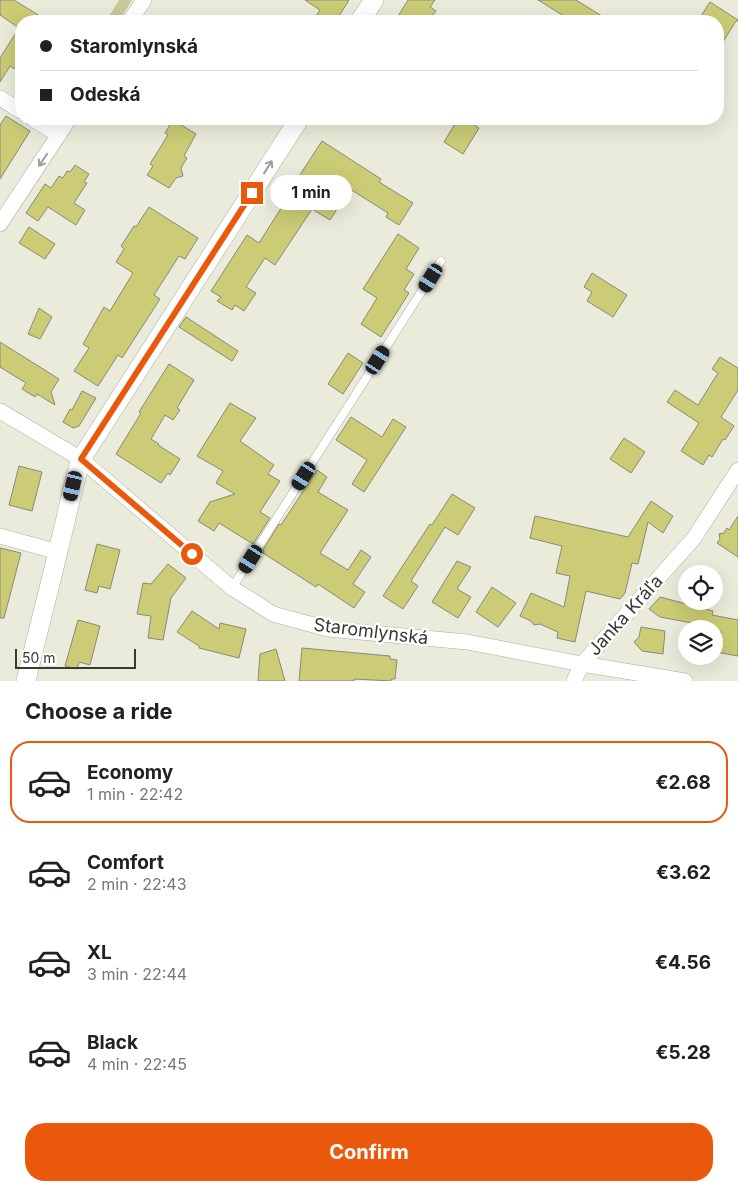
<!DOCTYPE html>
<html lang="en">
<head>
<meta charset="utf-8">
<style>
  :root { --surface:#fff; --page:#f6f6f6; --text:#202124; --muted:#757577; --line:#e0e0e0; --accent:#ea580c }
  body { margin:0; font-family:Inter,sans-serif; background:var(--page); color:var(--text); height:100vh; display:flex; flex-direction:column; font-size:19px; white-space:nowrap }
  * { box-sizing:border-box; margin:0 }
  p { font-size:16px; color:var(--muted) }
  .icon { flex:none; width:28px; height:28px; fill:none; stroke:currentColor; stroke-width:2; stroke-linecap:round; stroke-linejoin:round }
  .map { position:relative; height:681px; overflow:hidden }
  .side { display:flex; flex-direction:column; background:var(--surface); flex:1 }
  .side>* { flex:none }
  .hud { position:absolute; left:15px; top:15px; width:709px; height:110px; border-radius:20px; box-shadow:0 5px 20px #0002; display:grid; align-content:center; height:110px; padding:0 25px; background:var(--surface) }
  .controls { position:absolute; left:678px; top:565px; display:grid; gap:10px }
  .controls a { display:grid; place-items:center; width:45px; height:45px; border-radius:50%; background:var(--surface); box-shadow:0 5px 20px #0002; font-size:25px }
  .scale { position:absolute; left:15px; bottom:12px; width:121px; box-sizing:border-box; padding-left:5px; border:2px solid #383932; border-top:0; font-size:14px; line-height:18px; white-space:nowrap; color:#383932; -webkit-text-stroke:4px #fff; paint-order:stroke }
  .end { position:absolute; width:22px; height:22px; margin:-11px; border:6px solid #ea580c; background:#fff; box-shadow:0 0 0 2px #fff }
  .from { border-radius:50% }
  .bubble { position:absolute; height:35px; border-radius:18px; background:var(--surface); box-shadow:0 5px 20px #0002; font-size:16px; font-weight:700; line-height:35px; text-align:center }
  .car { position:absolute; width:15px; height:30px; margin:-15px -8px; border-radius:6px; box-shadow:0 0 4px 1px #0007; background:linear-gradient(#222 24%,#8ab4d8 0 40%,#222 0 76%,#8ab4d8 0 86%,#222 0) }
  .hud b { display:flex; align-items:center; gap:18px; height:48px; font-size:19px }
  .hud b+b { border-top:1px solid var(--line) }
  .hud i { width:12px; height:12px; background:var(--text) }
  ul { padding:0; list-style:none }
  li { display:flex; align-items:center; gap:15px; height:82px; margin:0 10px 8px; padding:0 15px; border:2px solid transparent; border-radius:20px }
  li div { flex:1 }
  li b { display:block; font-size:19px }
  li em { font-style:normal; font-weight:700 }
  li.selected { border-color:var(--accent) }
  li>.icon { width:45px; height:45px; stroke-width:1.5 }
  h2 { padding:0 25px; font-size:22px; line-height:60px }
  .primary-button { display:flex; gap:10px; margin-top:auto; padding:10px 25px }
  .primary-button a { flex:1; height:58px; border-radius:20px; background:var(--accent); color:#fff; font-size:20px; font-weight:700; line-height:58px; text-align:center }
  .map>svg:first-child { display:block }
  .green { fill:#c8ca97 }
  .building { fill:#cbcc75; stroke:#89897a }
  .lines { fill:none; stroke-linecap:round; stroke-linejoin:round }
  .service-casing { stroke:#adae9d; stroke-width:9 }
  .minor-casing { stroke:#adae9d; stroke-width:16 }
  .tertiary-casing { stroke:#adae9d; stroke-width:20 }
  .service { stroke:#fff; stroke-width:8 }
  .minor { stroke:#fff; stroke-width:15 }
  .tertiary { stroke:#fff; stroke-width:19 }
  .oneway { stroke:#9c9c98 }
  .route { stroke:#ea580c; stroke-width:6 }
  .labels { text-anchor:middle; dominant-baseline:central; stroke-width:4.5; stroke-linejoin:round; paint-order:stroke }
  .street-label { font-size:18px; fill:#383932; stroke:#fff }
</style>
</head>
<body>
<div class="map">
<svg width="738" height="681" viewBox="0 0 738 681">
  <rect width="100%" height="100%" fill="#eaebda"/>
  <path class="green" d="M119,0h13l-13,21h-13z"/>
  <path class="building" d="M0,0h14l34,21h-27v52l-11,-7 -10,16v-24l19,-30 -19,-13z
    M305,0h44l-13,21h-23l7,-11z
    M408,0h27l-5,7 6,4 -8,10h-33z
    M538,0h38l34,21h-38z
    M710,2l28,18v1h-2l-18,29v-29h-9l-8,-5z
    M6,116l24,15 -30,48v-54z
    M458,119h7l14,9 -16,26 -19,-12z
    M173,120l23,14 -12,22 3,2 -6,10 2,8 -7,2 -7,10 -22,-13 6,-9 -3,-2 18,-29 -3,-2z
    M322,141l59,38 -2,3 34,21 -14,22 -13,-8 2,-4 -38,-24 -20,31 -18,-11 -37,56 -10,-7 -19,29 10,6 -12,18 -9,-6 -3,5 -15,-9 4,-4 -10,-6 36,-56 12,8 26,-41 -6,-5 12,-19 5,3z
    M75,165l14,9 -5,8 3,1 -13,20 11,7 -9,15 -28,-18 -10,14 -12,-8 19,-29 6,4 8,-12 4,2 4,-7 3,1z
    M149,207l49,31 -13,21 -6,-3 -25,39 6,4 -38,59 -4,-3 -20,31 -24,-15 15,-23 -6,-4 21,-37 6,4 23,-38 -17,-11 8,-13 -3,-3 13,-20 2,1z
    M29,227l26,17 -10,15 -26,-16z
    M398,234l21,14 -13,21 8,5 -10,16 5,3 -28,44 -20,-13 16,-26 -14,-9z
    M592,273l35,22 -14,22 -26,-16 5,-9 -8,-5z
    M39,308l13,9 -12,22 -12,-5z
    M186,317l52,34 -6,10 -53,-34z
    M0,342l59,37 -8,13 4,13 -18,-11 -2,3 -13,-8 4,-6 -26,-16z
    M348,353l15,10 -20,31 -15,-10z
    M720,357l18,11v22l-17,27 13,9 -9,14 -2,-1 -11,18 -3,-2 -6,10 -22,-14 18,-28 -32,-21 8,-12 23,15 20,-32 -6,-4z
    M169,364l25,16 -17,28 3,2 -7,10 -8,-5 -14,24 8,5 -1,1 22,14 -10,16 -2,-2 -7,10 -45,-29 25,-41 -2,-1z
    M82,391l14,7 -17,28 -6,2 -10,-6 7,-13 2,1z
    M230,403l26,15 -16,23 34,24 -6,9 12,7 -20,31 10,6 -17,26 -34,-21 -5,8 -16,-10 12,-19 25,-8 -19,-11 7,-12 -26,-15z
    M351,417l31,20 11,-18 13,8 -42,65 -12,-8 15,-24 -31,-20z
    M624,438l21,14 -14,21 -21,-14z
    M19,466l23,6 -10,39 -23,-6z
    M317,470l10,7 -9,15 30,18 -28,43 28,17 13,-20 10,7 -18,27 12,8 -11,16 -36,-24 -2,3 -53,-34 1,-2 -1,-1 16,-26 2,1z
    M452,494l23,14 -17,27 -13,-8 -34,54 7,5 -15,23 -20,-13 47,-72 2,1z
    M651,501l22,15 -10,17 -15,-11 -10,42 -6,-1 -7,30 -5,6 -34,-8 -11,51 -18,-4 1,-6 -18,-8 -6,1 -3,-4 -11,-5 11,-23 33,14 6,-31 -14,-3 6,-27 -32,-8 5,-22 93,21z
    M738,516v41l-21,-14 3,-4 -1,-5 5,-1 3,-5 2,2z
    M97,544l23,6 -10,39 -11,-3 -2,7 -12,-3z
    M0,548l21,5 -17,65h-4z
    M457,561l14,6 -14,22 14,8 -13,21 -26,-16z
    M168,564l18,14 -15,20 -8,42 -15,-2 3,-22 -14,-2 6,-31 8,1z
    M492,587l24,16 -18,24 -22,-15z
    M660,597l53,14 -1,4 26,5v36l-22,-4 5,-20 -29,-9 -32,-6 -11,-8z
    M192,611l27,18 1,-6 26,6 -7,29 -40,-10v-2l-22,-14z
    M78,620l22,6 -10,39 -11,-3 -2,7 -12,-3z
    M641,627l24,4 -2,23 -21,-3 -8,-9 5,-5z
    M302,648l88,8v3l7,1 -2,19h-4v2l-37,-2v2h-55z
    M276,649l9,32h-27l2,-27z"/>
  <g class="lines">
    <g class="service-casing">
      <path id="service" d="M232,588l209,-327"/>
    </g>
    <g class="minor-casing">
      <path id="minor" d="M130,21l14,-21
        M0,98l21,13
        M33,119l26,16
        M0,224l69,-105
        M0,411l81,48 151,129 41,26 55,15 139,13 115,22 103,17
        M0,536l58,16
        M574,681l8,-17 112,-126 44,-68"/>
    </g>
    <g class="tertiary-casing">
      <path id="tertiary" d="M360,21l14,-21
        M26,681c10,-43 22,-86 32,-130 8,-31 14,-62 23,-92l218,-340"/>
    </g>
    <use href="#service" class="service"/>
    <use href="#minor" class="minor"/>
    <use href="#tertiary" class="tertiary"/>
  </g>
  <defs><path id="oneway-shaft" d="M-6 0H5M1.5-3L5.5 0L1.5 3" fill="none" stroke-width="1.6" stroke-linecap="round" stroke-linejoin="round" transform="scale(1.25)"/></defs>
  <g class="oneway">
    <use href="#oneway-shaft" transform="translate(43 160) rotate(124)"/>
    <use href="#oneway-shaft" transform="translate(268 167) rotate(-58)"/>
  </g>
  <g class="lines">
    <path class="route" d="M192,554l-111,-95 171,-266"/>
  </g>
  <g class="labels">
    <g class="street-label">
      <text transform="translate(625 615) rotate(-48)">Janka Kráľa</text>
      <text transform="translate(371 631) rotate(7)">Staromlynská</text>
    </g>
  </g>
</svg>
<div class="controls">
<a><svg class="icon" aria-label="locate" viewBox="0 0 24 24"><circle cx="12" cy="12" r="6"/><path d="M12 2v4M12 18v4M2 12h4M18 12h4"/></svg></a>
<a><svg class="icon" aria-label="layers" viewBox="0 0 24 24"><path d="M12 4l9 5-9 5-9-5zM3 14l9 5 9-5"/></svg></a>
</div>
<div class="scale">50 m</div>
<i class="end from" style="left:192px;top:554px"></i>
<i class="end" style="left:252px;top:193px"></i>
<div class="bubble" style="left:270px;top:175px;width:82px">1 min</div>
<i class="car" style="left:431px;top:278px;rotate:212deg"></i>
<i class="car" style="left:378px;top:360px;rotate:32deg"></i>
<i class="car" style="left:304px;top:476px;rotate:212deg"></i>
<i class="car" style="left:73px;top:486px;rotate:193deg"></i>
<i class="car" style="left:251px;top:559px;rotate:212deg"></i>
<div class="hud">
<b><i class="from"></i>Staromlynská</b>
<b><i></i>Odeská</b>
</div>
</div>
<section class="side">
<h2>Choose a ride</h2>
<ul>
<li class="selected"><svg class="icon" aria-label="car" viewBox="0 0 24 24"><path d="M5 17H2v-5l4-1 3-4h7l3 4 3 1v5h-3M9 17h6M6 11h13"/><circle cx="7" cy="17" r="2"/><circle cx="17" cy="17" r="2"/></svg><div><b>Economy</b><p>1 min · 22:42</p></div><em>€2.68</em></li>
<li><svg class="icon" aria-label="car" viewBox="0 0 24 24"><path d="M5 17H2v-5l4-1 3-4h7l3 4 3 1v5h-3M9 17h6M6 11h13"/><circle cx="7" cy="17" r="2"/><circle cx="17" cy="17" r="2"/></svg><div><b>Comfort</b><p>2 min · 22:43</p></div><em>€3.62</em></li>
<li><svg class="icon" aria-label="car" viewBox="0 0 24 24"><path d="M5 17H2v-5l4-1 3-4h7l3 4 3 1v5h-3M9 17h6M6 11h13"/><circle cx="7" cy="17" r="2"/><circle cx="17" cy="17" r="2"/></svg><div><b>XL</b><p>3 min · 22:44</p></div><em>€4.56</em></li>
<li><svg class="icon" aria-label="car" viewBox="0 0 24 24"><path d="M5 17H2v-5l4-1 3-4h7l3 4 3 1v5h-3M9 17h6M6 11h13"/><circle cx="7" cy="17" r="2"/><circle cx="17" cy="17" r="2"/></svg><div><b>Black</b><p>4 min · 22:45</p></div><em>€5.28</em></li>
</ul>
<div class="primary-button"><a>Confirm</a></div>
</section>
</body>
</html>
